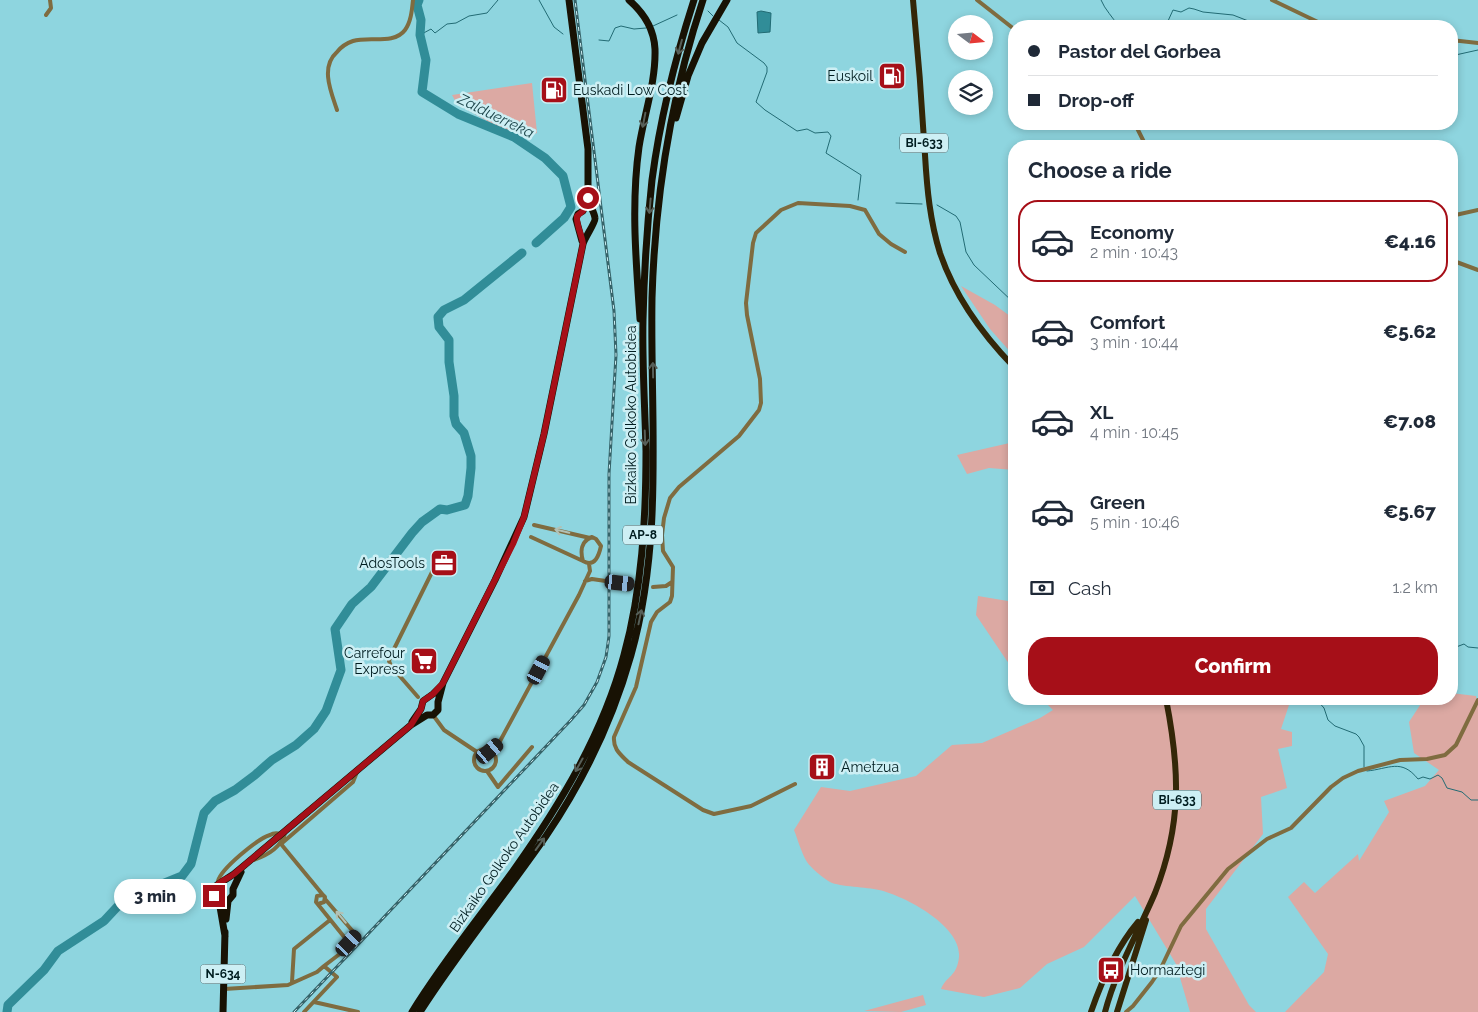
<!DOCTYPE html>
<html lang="en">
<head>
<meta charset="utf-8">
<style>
  :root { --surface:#fff; --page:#f2f2f3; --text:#1f2937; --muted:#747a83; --line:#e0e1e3; --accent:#a60f18 }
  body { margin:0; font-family:Raleway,sans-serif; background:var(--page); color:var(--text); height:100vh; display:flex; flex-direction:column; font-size:19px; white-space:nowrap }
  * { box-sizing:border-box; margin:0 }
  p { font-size:16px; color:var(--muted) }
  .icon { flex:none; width:28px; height:28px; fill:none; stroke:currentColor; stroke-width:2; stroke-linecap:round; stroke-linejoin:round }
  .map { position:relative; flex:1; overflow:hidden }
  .details { position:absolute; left:1008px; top:140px; width:450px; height:565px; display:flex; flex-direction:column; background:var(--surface); border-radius:20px; box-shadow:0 2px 8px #0003 }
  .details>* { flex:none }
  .hud { position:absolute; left:1008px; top:20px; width:450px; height:110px; border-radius:20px; box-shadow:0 2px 8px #0003; display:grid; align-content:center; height:110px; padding:0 20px; background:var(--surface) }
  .needle { width:32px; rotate:106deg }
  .buttons { position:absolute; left:948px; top:15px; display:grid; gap:10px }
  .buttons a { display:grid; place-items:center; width:45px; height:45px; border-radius:50%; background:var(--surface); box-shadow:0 2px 8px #0003; font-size:25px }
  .end { position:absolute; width:22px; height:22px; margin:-11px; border:6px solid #a60f18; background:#fff; box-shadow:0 0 0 2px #fff }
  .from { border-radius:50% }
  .bubble { position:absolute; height:35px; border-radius:18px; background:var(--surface); box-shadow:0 2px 8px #0003; font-size:16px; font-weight:800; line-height:35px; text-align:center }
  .car { position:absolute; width:15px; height:30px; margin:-15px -8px; border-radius:6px; box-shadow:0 0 4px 1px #0007; background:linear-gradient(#222 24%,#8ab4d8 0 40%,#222 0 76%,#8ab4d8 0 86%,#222 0) }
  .hud b { display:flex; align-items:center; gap:18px; height:48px; font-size:19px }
  .hud b+b { border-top:1px solid var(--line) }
  .hud i { width:12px; height:12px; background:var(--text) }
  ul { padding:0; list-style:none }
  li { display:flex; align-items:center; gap:15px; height:82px; margin:0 10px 8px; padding:0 10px; border:2px solid transparent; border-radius:20px }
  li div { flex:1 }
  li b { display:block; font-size:19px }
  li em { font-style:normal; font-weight:800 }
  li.selected { border-color:var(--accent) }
  li>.icon { width:45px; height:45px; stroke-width:1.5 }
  h2 { padding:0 20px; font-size:22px; line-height:60px }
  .pay { display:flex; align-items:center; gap:12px; height:55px; padding:0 20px; font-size:19px }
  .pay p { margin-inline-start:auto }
  .action { display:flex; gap:10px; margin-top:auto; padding:10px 20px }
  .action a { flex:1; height:58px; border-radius:20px; background:var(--accent); color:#fff; font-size:20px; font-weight:800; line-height:58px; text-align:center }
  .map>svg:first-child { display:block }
  .green { fill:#dca9a3 }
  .water { fill:#318d98; stroke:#226b74 }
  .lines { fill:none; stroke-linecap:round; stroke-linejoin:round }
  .stream { stroke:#226b74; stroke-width:1 }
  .river { stroke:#318d98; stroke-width:9 }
  .street { stroke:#7f6c40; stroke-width:4 }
  .primary { stroke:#342708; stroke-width:6 }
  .highway { stroke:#181204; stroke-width:7 }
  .rail-casing { stroke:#366369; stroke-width:3 }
  .rail { stroke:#cdeff4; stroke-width:1; stroke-dasharray:4; stroke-linecap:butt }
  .oneway { stroke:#575f58 }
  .oneway2 { stroke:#b2c1b5 }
  .route { stroke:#a60f18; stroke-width:6 }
  .labels { text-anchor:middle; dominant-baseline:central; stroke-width:5; stroke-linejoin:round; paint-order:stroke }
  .shield { fill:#cdeff4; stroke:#3e5c60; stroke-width:1 }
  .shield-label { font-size:12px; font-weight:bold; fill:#001d20 }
  .poi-label { font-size:14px; fill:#001d20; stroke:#cdeff4; text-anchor:end }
  .street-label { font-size:14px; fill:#001d20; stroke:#cdeff4 }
  .water-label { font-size:15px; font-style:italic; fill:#1b4449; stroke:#cdeff4 }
</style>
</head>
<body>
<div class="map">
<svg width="1478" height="1012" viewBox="0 0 1478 1012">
  <rect width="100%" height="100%" fill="#8ed5df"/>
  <path class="green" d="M532,83l5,50 -9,3 -28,-8 -43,-24 -5,-9z
    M961,286l34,19 19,14v37l-24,-27z
    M1014,442v28l-25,-2 -22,6 -10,-19z
    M978,596l36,6v66l-7,-7 -31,-46z
    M1451,693l25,3 2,10v306h-193l39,-40 4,-18 -40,-57 16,-15 11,11 43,-39 1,7 30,-49 -5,-11 41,-15 14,-16 -25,-17 -5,-31 15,-23h27z
    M1042,699h249l-10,30 11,3v14l-14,3 9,39 -26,9 2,37 -57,75v20l43,76 7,7h-66l-14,-48 -41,-68 -51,51 -37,17 -27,24 -36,9 -43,-8c5,-13 16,-12 18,-32 3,-31 -54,-61 -80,-67 -12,-3 -39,-3 -49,-8 -7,-4 -19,-14 -23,-20 -6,-10 -9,-22 -13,-32l27,-43 29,4 66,-15 36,-31 30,-2 58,-25 13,-8z
    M923,995l3,10 -25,7 -37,-1z"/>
  <path class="water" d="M761,11l10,2 -1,19 -12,1 -1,-21z"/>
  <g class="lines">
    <path class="stream" d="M539,0l15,27 9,7
      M1101,0c4,10 12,17 17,26
      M708,11l5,5
      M719,20l9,7 9,16 27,20 3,4v5l-11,30 9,8 32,21 10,-2 8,4 13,-1 3,4 -5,17 35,22 -3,25
      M653,26l24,-11
      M1151,26h4
      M1159,26l9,-5 5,-11 8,2 8,-4 5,1 9,3 30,3 18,7 33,4
      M420,35l11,-6 4,4 12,-9 9,-1 13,-7 18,-3 11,-13
      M599,40l10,1 6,-13 6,-2 13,3 12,-1
      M1451,56l27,-6
      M896,203l26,1
      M937,205l19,11 4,6 6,30 8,13 40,38
      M1451,649l13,-5 4,3 10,1
      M1316,699l8,9 4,12 7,6 21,8 3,3 5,9v21
      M1367,771c22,-2 34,-13 51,8l5,-2 7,2 8,-4 4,3 5,10 15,4 9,8h7"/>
    <path class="river" d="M419,0l-2,5 4,15 -1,15 6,25 -4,32 36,22 56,23 31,21 18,18 8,31 -7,11 -28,25
      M7,1012l1,-7 36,-35 14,-19 46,-30 14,-15 32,-17 32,-13 9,-12 13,-51 11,-12 20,-11 20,-15 17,-15 24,-15 18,-16 12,-18 15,-41 -6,-41 17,-25 19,-17 41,-54 10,-11 18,-13 7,1 18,-5 3,-9 3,-28v-12l-7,-23 -8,-9 -2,-8v-20l-5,-34v-22l-10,-13 -1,-10 6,-7 20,-10 58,-47"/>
    <path class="street" d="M977,0l37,29
      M1272,0l48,23 18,3
      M46,15l5,-7 -1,-8
      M1451,40l27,3
      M337,110c-6,-18 -17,-43 0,-58 4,-5 10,-9 16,-11 16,-5 41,4 52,-11 6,-8 7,-20 8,-30
      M1135,124l11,22
      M1451,216l27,-6
      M1451,260l27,10
      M534,525l56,13
      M531,537l52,24
      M592,537l4,2 5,7c-2,9 -6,22 -18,15 -3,-10 -2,-20 9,-24z
      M585,581l7,-2 41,6
      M653,587l13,-1 6,-4
      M418,697l-27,-31 -2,-5 2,-6 48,-97
      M433,715l11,15 33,22
      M474 760a11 11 0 1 1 22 0a11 11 0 1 1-22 0Z
      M490,751l9,-8 80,-148 11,-24 -1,-7
      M487,771l11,16 34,-40
      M795,784l-44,22 -37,8 -11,-4 -75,-48c-8,-8 -15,-13 -14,-25l22,-50 15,-65 6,-10 13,-10 2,-6 1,-29 -10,-16 -1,-16 2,-17 6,-20 9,-11 60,-51 20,-26 2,-7 -1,-24 -13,-64 -1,-12 7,-60 3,-10 25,-23 17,-7 52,3 15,4 14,24 12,10 14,8
      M254,860c16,-6 27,-13 32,-29
      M220,883l-2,-2c3,-12 39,-42 52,-46 3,-2 8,-2 11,-1
      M323,895l-42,-51 72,-62 4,-10
      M318,904l6,-2 1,-5 -2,-2 -6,1 -1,6 33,41
      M324,966l17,-13 15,-18 -31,-36
      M292,982l2,-33 36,-29
      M224,989l64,-4 29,-13 7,-6 13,11 -33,35
      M314,1002l44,10
      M1126,1012l7,-6 19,-24 8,-12 21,-44 47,-57 39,-30 24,-11 40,-41 12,-9 15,-7 42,-11 27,-1 18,-4 11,-10 22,-45"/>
    <path class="primary" d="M913,0c5,52 9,104 12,155 2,34 5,66 15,98 15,44 42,81 74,114
      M1091,1012c11,-32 25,-64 47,-90
      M1105,1012c11,-42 33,-79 50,-119 27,-69 25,-123 11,-194
      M1117,1012l29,-92"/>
    <path class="highway" d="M569,0l19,149v49l-5,13 -5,3 -2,5 6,22
      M629,0c15,13 25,29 26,49 1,33 -11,66 -16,98 -8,57 -3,114 1,172
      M676,118l12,-42 14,-33 25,-43
      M412,722l9,-13 2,-8 10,-7 9,-9
      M226,919l2,-18 5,-6v-6l8,-17
      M225,936l-6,-35 -5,-8 3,-8 17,-11 177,-149 16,-10h6l5,-5v-8l5,-19 52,-103 29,-63 20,-83 39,-190c2,-7 13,-22 12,-26 -1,-7 -6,-13 -7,-20
      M223,1012l2,-80
      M412,1012c30,-49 67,-94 101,-141 47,-66 90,-137 111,-216 18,-66 22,-136 22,-204 -1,-44 -4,-87 -3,-131 1,-47 4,-94 9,-140 8,-61 23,-121 42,-180
      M420,1012c39,-61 85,-117 126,-176 38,-56 67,-117 85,-181 33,-117 19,-237 21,-357 3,-100 19,-202 51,-298"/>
    <g class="rail-casing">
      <path id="rail" d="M294,1012l277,-292 13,-15 13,-23 9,-25 3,-21v-162l7,-119 -2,-44 -39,-311"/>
    </g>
    <use href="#rail" class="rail"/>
  </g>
  <defs><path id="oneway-shaft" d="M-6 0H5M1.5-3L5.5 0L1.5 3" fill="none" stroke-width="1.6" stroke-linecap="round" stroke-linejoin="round" transform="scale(1.25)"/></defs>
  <g class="oneway">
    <use href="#oneway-shaft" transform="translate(680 47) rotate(105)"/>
    <use href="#oneway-shaft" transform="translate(644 120) rotate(101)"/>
    <use href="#oneway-shaft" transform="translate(650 206) rotate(95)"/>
    <use href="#oneway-shaft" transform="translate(653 370) rotate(-91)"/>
    <use href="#oneway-shaft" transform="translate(645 438) rotate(88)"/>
    <use href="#oneway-shaft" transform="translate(640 617) rotate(-78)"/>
    <use href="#oneway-shaft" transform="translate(579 765) rotate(119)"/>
    <use href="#oneway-shaft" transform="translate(540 844) rotate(-54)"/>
  </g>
  <g class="oneway2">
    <use href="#oneway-shaft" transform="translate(562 531) rotate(-167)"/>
    <use href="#oneway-shaft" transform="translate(341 917) rotate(-130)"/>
  </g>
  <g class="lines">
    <path class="route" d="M214,896c-2,-13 11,-15 20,-22l177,-149 10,-16 2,-8 10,-7 10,-11 70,-139 11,-27 20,-83 39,-190c-1,-9 -7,-19 -6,-28l6,-5 5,-13"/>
  </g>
  <defs>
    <g id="fuel-square" transform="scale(1.4375)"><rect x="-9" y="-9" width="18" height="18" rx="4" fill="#a60f18" stroke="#cdeff4"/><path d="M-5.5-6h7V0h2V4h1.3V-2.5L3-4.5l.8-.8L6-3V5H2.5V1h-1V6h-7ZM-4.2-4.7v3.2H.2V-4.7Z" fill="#fff"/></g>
    <g id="office-square" transform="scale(1.4375)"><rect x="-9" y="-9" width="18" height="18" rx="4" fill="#a60f18" stroke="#cdeff4"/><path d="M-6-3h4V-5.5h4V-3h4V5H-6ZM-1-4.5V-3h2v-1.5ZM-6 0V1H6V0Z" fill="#fff"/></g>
    <g id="supermarket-square" transform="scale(1.4375)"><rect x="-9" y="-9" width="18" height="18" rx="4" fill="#a60f18" stroke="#cdeff4"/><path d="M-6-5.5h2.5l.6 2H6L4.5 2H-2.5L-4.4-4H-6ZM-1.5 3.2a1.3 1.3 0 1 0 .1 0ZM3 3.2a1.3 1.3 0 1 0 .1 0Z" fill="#fff"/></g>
    <g id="building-square" transform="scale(1.4375)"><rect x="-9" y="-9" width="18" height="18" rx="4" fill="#a60f18" stroke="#cdeff4"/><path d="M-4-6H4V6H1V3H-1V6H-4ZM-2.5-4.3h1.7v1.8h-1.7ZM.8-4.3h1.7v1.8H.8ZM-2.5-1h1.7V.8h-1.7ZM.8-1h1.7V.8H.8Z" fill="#fff"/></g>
    <g id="bus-square" transform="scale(1.4375)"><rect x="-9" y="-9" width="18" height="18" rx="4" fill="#a60f18" stroke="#cdeff4"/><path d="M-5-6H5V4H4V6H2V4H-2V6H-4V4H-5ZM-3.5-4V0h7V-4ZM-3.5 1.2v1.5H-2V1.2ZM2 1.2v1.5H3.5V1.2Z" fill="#fff"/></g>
  </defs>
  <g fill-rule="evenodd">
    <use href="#fuel-square" x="892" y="76"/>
    <use href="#fuel-square" x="554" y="90"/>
    <use href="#office-square" x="444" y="563"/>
    <use href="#supermarket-square" x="424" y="661"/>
    <use href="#building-square" x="822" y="767"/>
    <use href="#bus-square" x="1111" y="970"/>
  </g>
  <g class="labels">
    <g class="shield">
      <rect x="900" y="133.5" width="48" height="19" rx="4"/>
      <rect x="623" y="525.5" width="40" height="19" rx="4"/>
      <rect x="1153" y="790.5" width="48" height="19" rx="4"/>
      <rect x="200.5" y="964.5" width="45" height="19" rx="4"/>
    </g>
    <g class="shield-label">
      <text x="924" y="143">BI-633</text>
      <text x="643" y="535">AP-8</text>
      <text x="1177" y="800">BI-633</text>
      <text x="223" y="974">N-634</text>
    </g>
    <g class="poi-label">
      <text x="873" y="76">Euskoil</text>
      <text x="573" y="90" text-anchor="start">Euskadi Low Cost</text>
      <text x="425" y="563">AdosTools</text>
      <text x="405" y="653">Carrefour<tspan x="405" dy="16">Express</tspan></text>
      <text x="841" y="767" text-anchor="start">Ametzua</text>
      <text x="1130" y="970" text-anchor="start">Hormaztegi</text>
    </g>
    <g class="street-label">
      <text transform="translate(631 415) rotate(-90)">Bizkaiko Golkoko Autobidea</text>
      <text transform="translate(504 857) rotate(-55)">Bizkaiko Golkoko Autobidea</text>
    </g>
    <g class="water-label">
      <text transform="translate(496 116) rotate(26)">Zalduerreka</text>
    </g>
  </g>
</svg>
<div class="buttons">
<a><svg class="needle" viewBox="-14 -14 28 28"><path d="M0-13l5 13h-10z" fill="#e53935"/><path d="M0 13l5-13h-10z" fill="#747a83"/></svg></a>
<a><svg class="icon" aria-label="layers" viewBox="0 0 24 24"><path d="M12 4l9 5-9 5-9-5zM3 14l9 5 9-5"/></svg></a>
</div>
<i class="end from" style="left:588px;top:198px"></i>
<i class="end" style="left:214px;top:896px"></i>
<div class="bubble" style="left:114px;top:879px;width:82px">3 min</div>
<i class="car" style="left:620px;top:583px;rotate:96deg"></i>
<i class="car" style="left:539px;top:670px;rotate:28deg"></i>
<i class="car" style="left:490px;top:751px;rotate:50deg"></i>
<i class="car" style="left:349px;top:943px;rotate:43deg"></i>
<div class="hud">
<b><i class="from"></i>Pastor del Gorbea</b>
<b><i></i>Drop-off</b>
</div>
<section class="details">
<h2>Choose a ride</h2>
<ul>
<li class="selected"><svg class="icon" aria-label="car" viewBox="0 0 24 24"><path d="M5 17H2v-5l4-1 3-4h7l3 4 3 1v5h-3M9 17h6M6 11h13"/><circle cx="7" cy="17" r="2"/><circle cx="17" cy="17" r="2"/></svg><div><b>Economy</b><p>2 min · 10:43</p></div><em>€4.16</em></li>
<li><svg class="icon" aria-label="car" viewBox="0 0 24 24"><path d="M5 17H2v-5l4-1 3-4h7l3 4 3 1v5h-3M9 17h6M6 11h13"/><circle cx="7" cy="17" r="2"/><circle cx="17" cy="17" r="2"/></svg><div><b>Comfort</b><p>3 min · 10:44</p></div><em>€5.62</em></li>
<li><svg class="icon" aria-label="car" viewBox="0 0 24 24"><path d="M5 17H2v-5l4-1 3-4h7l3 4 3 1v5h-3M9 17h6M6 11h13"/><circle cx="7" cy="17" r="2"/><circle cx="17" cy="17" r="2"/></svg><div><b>XL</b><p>4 min · 10:45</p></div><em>€7.08</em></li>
<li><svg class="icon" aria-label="car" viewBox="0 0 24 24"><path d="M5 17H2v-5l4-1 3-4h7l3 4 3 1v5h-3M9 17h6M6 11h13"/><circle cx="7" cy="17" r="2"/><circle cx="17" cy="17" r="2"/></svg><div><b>Green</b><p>5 min · 10:46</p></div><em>€5.67</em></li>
</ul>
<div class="pay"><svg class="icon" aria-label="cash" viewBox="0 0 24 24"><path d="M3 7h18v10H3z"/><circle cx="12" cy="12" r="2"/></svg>Cash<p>1.2 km</p></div>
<div class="action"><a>Confirm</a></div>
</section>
</div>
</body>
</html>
